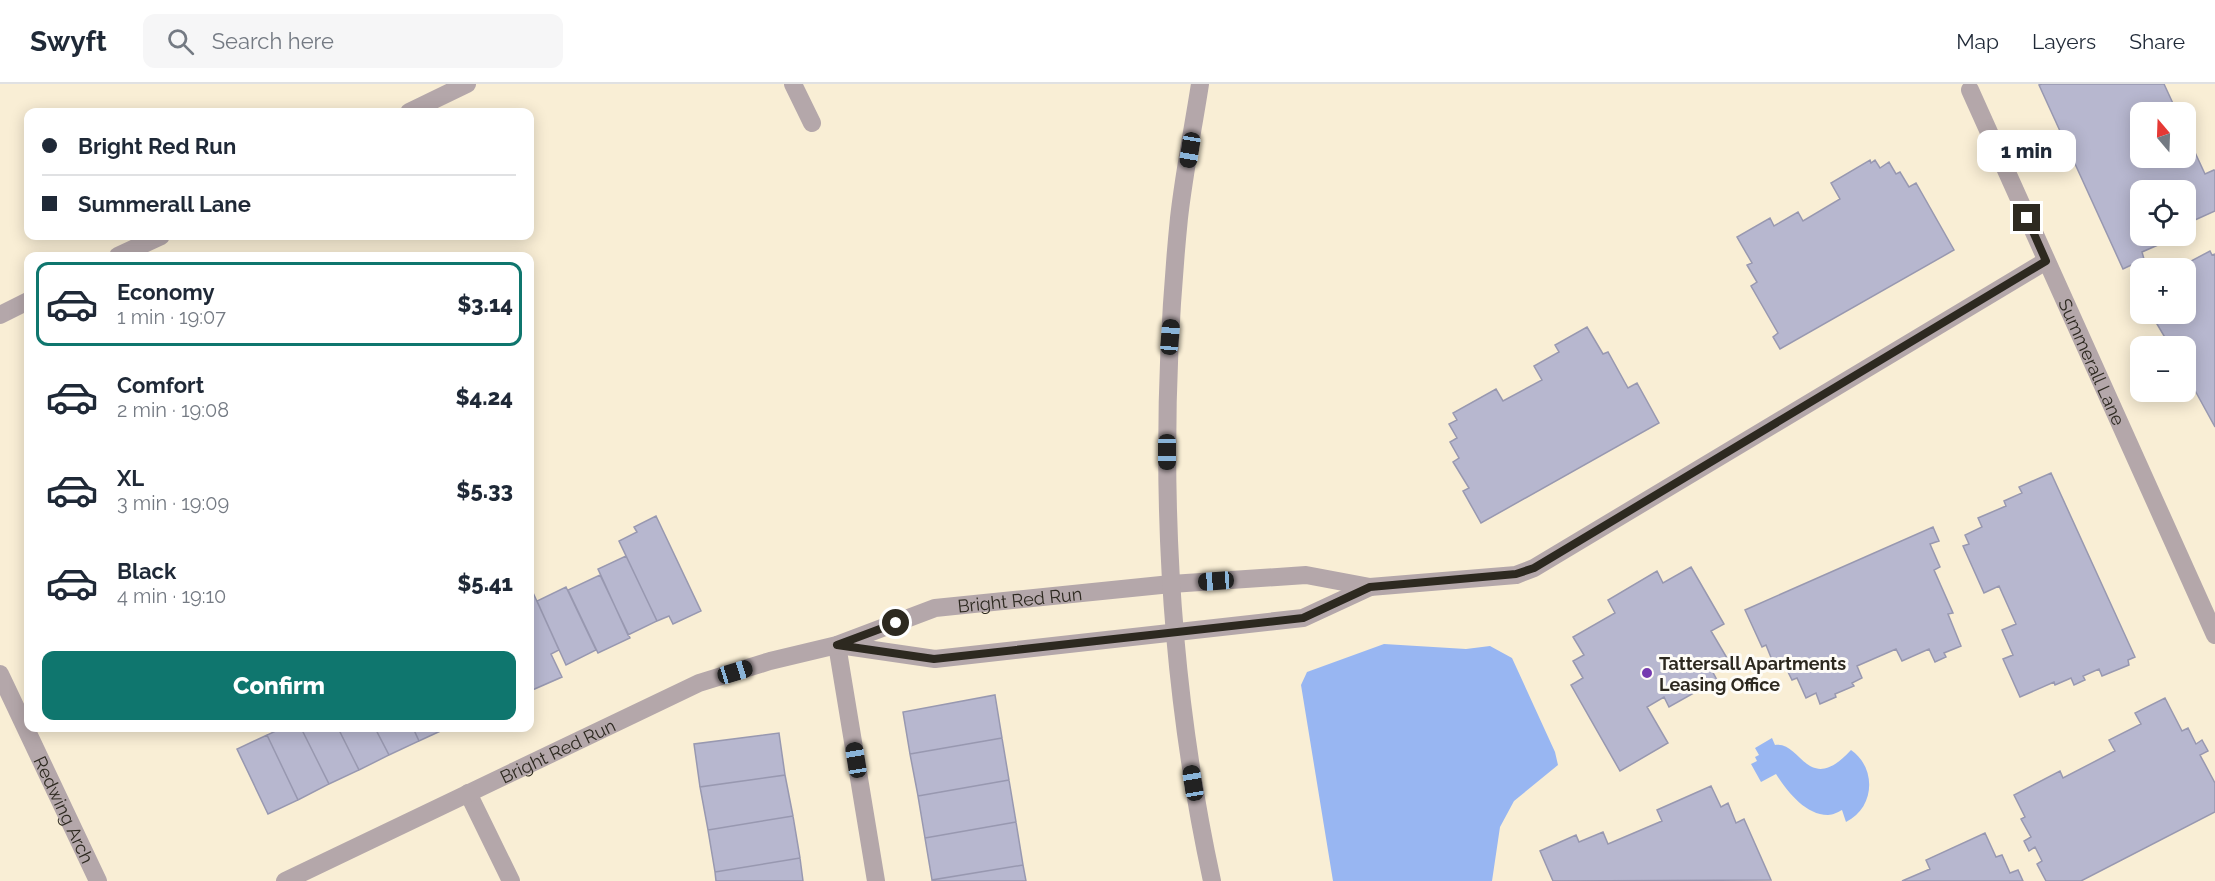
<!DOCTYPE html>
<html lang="en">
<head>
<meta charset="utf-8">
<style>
  :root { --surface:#fff; --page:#f6f6f7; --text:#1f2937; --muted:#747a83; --line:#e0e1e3; --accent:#0f766e }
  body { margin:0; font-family:Raleway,sans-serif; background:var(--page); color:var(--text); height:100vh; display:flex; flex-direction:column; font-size:22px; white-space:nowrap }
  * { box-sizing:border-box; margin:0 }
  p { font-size:20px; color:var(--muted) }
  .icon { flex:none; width:33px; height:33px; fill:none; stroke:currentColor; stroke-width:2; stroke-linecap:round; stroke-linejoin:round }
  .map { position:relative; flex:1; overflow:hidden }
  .drawer { position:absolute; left:24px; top:168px; width:510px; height:480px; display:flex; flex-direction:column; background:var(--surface); border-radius:12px; box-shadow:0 3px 15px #0003 }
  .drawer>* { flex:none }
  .top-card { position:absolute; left:24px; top:24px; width:510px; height:132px; border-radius:12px; box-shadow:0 3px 15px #0003; display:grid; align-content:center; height:132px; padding:0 18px; background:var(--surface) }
  .needle { width:39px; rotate:341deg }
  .controls { position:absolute; left:2130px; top:18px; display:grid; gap:12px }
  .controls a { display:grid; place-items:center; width:66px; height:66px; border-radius:12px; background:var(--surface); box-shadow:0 3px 15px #0003; font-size:30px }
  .end { position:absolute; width:27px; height:27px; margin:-14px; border:8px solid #2d2920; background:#fff; box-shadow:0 0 0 3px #fff }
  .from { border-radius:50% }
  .bubble { position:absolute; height:42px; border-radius:12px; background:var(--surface); box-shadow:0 3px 15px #0003; font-size:20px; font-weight:800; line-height:42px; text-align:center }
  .car { position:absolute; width:18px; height:36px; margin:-18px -9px; border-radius:8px; box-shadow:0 0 4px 2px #0007; background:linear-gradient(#222 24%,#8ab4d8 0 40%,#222 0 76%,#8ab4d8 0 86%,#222 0) }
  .top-card b { display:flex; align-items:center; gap:21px; height:57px; font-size:22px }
  .top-card b+b { border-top:2px solid var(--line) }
  .top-card i { width:15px; height:15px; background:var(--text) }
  ul { padding:10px 0 0; list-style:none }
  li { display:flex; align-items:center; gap:18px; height:84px; margin:0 12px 9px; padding:0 6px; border:3px solid transparent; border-radius:12px }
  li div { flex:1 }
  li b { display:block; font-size:22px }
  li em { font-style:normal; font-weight:800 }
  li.current { border-color:var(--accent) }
  li>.icon { width:54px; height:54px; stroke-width:1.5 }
  .primary-button { display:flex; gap:12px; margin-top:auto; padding:12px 18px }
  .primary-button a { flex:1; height:69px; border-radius:12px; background:var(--accent); color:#fff; font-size:24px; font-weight:800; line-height:69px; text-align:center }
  header { display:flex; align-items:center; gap:36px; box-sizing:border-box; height:84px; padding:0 30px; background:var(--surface); border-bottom:2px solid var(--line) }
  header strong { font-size:28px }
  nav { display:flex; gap:33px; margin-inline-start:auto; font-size:21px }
  .search { width:420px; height:54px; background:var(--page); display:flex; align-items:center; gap:15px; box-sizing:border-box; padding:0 21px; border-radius:12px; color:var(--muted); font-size:22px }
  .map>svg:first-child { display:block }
  .water { fill:#98b6f2 }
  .building { fill:#b7b7cf; stroke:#9898b0; stroke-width:1.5 }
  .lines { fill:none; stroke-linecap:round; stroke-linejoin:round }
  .minor { stroke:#b4a7aa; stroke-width:18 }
  .tertiary { stroke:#b4a7aa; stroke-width:18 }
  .route { stroke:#2d2920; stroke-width:8 }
  .poi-dot { fill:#753ab0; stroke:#fefcf7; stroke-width:2 }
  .labels { text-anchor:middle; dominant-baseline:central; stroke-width:6; stroke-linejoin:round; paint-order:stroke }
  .street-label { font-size:18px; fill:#2d2920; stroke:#fefcf7 }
  .poi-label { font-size:18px; font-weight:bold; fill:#2d2920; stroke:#fefcf7; text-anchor:start }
</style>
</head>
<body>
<header>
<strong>Swyft</strong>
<div class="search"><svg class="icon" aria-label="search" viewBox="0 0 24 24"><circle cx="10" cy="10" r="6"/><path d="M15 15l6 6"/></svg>Search here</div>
<nav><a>Map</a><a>Layers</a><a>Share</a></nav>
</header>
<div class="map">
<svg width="2215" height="797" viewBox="0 0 2215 797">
  <rect width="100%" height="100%" fill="#f9eed5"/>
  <path class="water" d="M1384,560l82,5 24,-3 22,12 43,94 3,13 -44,36 -14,26 -8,54h-159l-32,-196 6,-13z
    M1772,654l3,7c26,-4 33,52 76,5 26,18 24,58 -5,72l-4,-12c-4,2 -9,5 -14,5 -23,0 -41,-24 -52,-41l-15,8 -10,-18 6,-3 -2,-4 4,-2 -4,-7z"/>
  <path class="building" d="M2042,0h122l12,26 -7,2h-29v46h46v-9l6,-3 13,28 9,-4 1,1v40l-29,13v-34h-46v46h25l2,5 -25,11 2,7 -21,10 -84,-184z
    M1870,76l1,3 4,-3 5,8 9,-6 7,12 4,-2 9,15 7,-4 38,67 -174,99 -7,-12 5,-4 -27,-47 6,-4 -10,-17 5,-2 -15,-26 33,-19 4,8 24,-14 5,9 37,-22 -9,-16z
    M2210,167l2,4 3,-1v173l-29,-53v-28h-16l-19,-32h35v-46h-23l14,-7 3,6z
    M1587,243l16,27 5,-2 20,36 9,-5 22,40 -178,100 -18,-32 6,-3 -16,-26 6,-4 -9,-16 7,-4 -8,-14 8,-4 -4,-7 43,-24 7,12 39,-21 -8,-14 25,-14 -4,-7z
    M2051,389l84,184 -7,3 1,5 -27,11 -3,-7 -16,7 2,4 -11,5 -3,-7 -16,7 -1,-3 -34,15 -17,-38 10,-4 -11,-25 14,-6 -17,-38 -15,7 -21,-47 6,-2 -4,-9 17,-8 -4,-9 28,-12 -2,-5 18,-8 -3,-6z
    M656,432l45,95 -28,13 -4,-8 -12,5 -38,-80 18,-9 -3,-5z
    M1933,443l6,14 -9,3 10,23 -6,3 19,43 -5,1 13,32 -17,7 2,4 -11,5 -6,-13 -27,12 -6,-12 -39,17 5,12 -10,5 2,3 -19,8 1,3 -16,7 -4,-11 -10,5 -9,-20 -5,2 -7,-14 -9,4 -10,-25 -4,2 -17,-37z
    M626,472l31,65 -29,14 -30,-66z
    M1691,483l33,57 -13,7 16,27 -17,9 7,13 -48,27 -5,-10 -17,10 21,36 -48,28 -49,-86 12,-7 -10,-17 11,-6 -11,-18 42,-24 -7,-13 49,-29 6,12z
    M600,491l30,63 -32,15 -30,-63z
    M530,502l29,64 -8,4 11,23 -32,14z
    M566,503l30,63 -30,15 -29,-64z
    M995,611l7,43 -92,16 -7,-42z
    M2165,614l17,33 6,-3 8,16 6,-4 6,11 -8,4 15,28v29l-134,69h-35l-9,-17 5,-3 -7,-14 -6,4 -5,-10 7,-4 -10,-18 4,-2 -11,-22 46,-24 3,7 52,-27 -6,-11 32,-16 -6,-11z
    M282,644h19l28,56 -31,16 -31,-65z
    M301,644h37l21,42 -30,14z
    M338,644h37l14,27 -30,15z
    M375,644h38l6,13 -30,14z
    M413,644h34l-28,13z
    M779,649l6,42 -85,12 -6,-43z
    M267,651l31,65 -30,14 -31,-65z
    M1002,654l7,42 -91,16 -8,-42z
    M785,691l8,41 -85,14 -8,-43z
    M1009,696l7,42 -91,16 -7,-42z
    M1711,702l10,21 7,-4 8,20 8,-4 27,61 -218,1 -13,-30 36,-16 3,7 24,-10 5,12 54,-23 -5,-11z
    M793,732l7,42 -85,14 -7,-42z
    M1016,738l7,43 -91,15 -7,-42z
    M1985,749l11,24 6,-2 8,18 8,-3 5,11h-121l28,-12 -4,-9z
    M800,774l3,23h-87l-1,-9z
    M1023,781l3,16h-94v-1z"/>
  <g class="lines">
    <g class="minor">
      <path d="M793,0l19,39"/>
      <path id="s1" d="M1970,6l245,545"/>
      <path d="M409,28l58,-28"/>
      <path d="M118,172l43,-20"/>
      <path d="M0,231l28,-14"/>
      <path d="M837,561l39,236"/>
      <path d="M839,561l96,14 368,-41 67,-31"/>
      <path id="s2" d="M0,590l98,207"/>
      <path d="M468,709l43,88"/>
      <path id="s3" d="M285,797l414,-198 71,-22 67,-16 98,-37 236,-24 135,-9 64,12 146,-12 18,-7 512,-307"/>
    </g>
    <path class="tertiary" d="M1200,0c-7,45 -16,89 -21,134 -22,221 -14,446 33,663"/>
  </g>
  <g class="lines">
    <path class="route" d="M896,539l-59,22 97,14 369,-41 67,-31 146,-13 18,-6 512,-307 -19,-43"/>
  </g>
  <circle class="poi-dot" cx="1647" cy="589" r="6"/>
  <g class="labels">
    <g class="street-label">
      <text stroke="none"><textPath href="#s1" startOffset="298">Summerall Lane</textPath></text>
      <text stroke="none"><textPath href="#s3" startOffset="792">Bright Red Run</textPath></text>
      <text stroke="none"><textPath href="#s3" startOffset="302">Bright Red Run</textPath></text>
      <text stroke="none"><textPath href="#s2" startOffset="150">Redwing Arch</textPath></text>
    </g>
    <g class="poi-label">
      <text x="1659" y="579">Tattersall Apartments<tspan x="1659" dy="21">Leasing Office</tspan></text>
    </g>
  </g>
</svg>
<div class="controls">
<a><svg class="needle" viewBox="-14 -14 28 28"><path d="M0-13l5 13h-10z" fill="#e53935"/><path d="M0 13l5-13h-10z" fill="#747a83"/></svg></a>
<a><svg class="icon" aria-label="locate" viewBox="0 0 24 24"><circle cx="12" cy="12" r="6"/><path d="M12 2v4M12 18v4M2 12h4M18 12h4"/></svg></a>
<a>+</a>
<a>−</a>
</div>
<i class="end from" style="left:896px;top:539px"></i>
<i class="end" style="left:2027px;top:134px"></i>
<div class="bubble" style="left:1977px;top:46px;width:99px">1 min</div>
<i class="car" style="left:1190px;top:66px;rotate:189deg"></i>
<i class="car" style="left:1170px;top:253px;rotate:5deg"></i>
<i class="car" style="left:1167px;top:368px;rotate:180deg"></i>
<i class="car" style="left:1216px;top:497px;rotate:266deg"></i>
<i class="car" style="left:735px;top:588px;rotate:73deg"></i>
<i class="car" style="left:856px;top:676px;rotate:351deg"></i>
<i class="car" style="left:1193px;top:699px;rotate:351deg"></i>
<div class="top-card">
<b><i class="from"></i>Bright Red Run</b>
<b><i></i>Summerall Lane</b>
</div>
<section class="drawer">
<ul>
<li class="current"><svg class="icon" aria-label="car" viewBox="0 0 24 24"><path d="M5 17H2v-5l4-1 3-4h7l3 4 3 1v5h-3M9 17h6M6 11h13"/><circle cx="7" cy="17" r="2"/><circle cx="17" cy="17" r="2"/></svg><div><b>Economy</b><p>1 min · 19:07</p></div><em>$3.14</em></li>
<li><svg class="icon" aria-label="car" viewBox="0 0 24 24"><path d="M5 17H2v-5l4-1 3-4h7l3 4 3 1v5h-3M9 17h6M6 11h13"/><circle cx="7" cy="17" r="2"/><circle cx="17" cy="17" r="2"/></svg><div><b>Comfort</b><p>2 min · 19:08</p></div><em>$4.24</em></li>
<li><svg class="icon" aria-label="car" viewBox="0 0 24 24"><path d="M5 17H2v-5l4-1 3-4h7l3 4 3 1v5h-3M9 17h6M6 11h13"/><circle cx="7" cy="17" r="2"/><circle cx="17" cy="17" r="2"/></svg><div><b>XL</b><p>3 min · 19:09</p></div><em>$5.33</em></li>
<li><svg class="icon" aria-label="car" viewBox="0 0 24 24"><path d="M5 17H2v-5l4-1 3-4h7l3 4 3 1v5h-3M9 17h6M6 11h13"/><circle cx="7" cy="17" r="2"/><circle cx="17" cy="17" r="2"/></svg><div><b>Black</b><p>4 min · 19:10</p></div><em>$5.41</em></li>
</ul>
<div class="primary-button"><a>Confirm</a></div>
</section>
</div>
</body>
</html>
